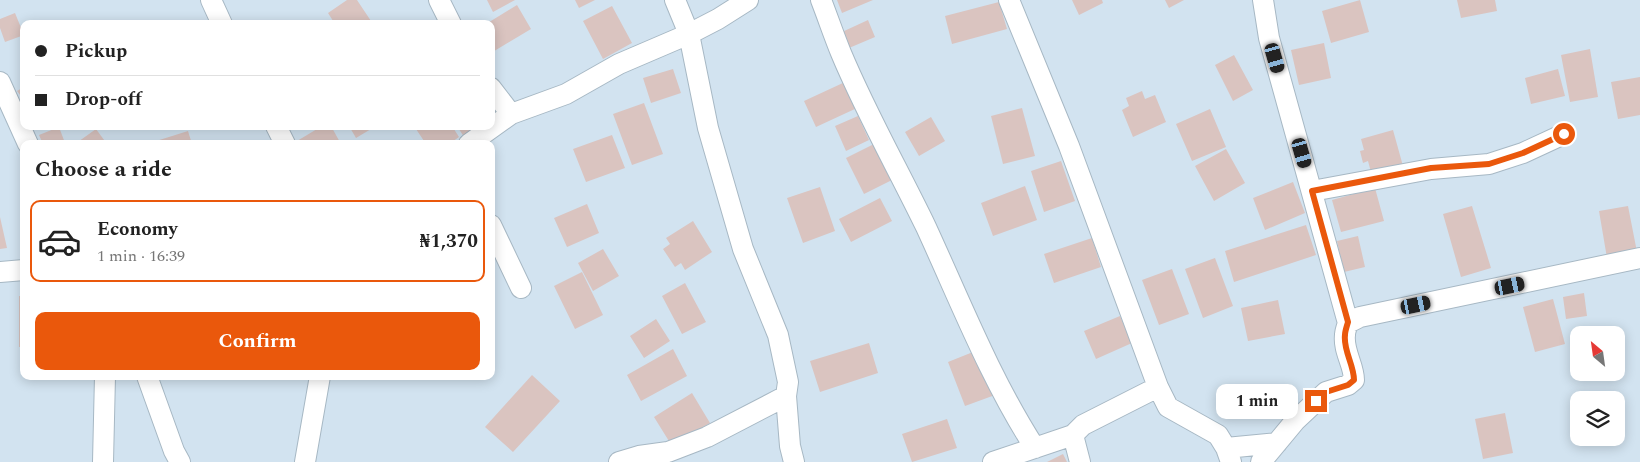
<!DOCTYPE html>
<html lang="en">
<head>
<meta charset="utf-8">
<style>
  :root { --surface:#fff; --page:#f6f6f6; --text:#222; --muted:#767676; --line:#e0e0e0; --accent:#ea580c }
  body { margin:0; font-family:Spectral,serif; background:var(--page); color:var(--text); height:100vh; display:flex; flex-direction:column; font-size:19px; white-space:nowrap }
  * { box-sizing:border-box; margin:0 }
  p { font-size:16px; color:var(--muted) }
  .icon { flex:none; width:28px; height:28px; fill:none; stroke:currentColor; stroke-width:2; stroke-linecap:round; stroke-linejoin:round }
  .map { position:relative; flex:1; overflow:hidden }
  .panel { position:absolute; left:20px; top:140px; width:475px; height:240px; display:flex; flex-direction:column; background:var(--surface); border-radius:10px; box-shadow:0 2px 12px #0003 }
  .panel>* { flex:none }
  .guide { position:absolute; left:20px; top:20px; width:475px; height:110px; border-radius:10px; box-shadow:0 2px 12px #0003; display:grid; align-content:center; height:110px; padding:0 15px; background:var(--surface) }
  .needle { width:32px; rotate:331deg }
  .fabs { position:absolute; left:1570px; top:326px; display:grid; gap:10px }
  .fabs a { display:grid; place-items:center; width:55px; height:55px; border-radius:10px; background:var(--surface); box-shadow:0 2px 12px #0003; font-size:25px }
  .end { position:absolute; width:22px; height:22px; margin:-11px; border:6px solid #ea580c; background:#fff; box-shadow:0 0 0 2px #fff }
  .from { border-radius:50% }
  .bubble { position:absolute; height:35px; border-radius:10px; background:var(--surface); box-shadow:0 2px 12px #0003; font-size:16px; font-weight:700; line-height:35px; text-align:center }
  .car { position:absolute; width:15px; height:30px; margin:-15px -8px; border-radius:6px; box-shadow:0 0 4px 1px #0007; background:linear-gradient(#222 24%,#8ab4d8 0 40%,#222 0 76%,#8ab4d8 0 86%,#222 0) }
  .guide b { display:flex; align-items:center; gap:18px; height:48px; font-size:19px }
  .guide b+b { border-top:1px solid var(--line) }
  .guide i { width:12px; height:12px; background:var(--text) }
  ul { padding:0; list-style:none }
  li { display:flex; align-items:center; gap:15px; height:82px; margin:0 10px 8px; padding:0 5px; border:2px solid transparent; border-radius:10px }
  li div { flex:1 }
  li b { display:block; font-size:19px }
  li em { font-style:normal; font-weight:700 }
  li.active { border-color:var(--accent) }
  li>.icon { width:45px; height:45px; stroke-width:1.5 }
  h2 { padding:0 15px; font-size:22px; line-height:60px }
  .action { display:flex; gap:10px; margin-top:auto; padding:10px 15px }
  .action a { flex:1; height:58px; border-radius:10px; background:var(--accent); color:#fff; font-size:20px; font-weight:700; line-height:58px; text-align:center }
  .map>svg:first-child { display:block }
  .building { fill:#dac4c0 }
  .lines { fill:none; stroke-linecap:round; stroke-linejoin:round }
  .street-casing { stroke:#a7b8c4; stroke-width:22 }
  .street { stroke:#fff; stroke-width:20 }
  .route { stroke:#ea580c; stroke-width:6 }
</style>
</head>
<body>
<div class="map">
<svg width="1640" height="462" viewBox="0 0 1640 462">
  <rect width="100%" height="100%" fill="#d2e3f0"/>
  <path class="building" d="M347,0h10l16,24h-38l-7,-11z
    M487,0h28l-22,12z
    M575,0h20l-16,8z
    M837,0h36l-31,13z
    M1072,0h30l1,3 -24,12z
    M1165,0h19l-15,8z
    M1360,0l9,32 -38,11 -9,-32z
    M1457,0h38l2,11 -36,7z
    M999,2l8,27 -55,15 -7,-28z
    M517,5l14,24 -40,24v-29h-5z
    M612,6l20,37 -29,16 -20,-38z
    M15,13l9,22 -19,7 -5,-14v-9z
    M868,20l7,17 -26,11 -7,-16z
    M1324,43l7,35 -32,7 -8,-35z
    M1590,49l8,48 -28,5 -9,-47z
    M1234,55l19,35 -20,11 -18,-36z
    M673,69l8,24 -30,10 -8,-25z
    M1558,69l7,27 -34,8 -6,-26z
    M1640,77v38l-22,4 -7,-37z
    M845,82l12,26 -41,19 -12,-26z
    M24,87v13l-7,-9z
    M1142,91l3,8 10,-4 11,27 -33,15 -11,-27 7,-4 -3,-8z
    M644,103l19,51 -31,11 -19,-51z
    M1022,108l13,48 -32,8 -12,-48z
    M1210,109l16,38 -34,14 -16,-37z
    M858,116l11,24 -23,11 -11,-25z
    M931,117l14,24 -26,15 -14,-24z
    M322,126h9l10,18h-42l-2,-3z
    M349,126h27l-20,12z
    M414,126h38l7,11 -10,7h-23z
    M457,126h23l-16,11z
    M59,127l6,16 -22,1 -4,-9z
    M96,129l11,15h-32z
    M1393,130l10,36 -31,10 -4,-15 -5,2 -3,-12 4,-1 -3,-11z
    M188,131l4,13h-38l-1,-2z
    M612,135l13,33 -39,14 -13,-33z
    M874,144l18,36 -28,14 -18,-36z
    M1226,149l19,34 -31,18 -19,-35z
    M1061,161l14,40 -31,11 -13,-41z
    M1293,182l12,31 -40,17 -12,-32z
    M1025,186l12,34 -44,16 -12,-33z
    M820,187l15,44 -32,12 -16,-45z
    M1375,188l9,33 -43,11 -9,-32z
    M880,198l12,23 -41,21 -12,-23z
    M587,204l12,29 -32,14 -13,-29z
    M1472,206l19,62 -30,9 -18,-63z
    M1628,206l9,46 -30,6 -8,-47z
    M0,217l7,31 -7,1z
    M693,221l19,31 -27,18 -4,-7 -6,4 -12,-18 7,-5 -4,-6z
    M1306,225l10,30 -82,27 -9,-31z
    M1358,236l7,31 -21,5 -7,-31z
    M1092,238l9,29 -47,16 -10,-29z
    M603,249l16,27 -26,15 -15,-28z
    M1215,258l18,48 -30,12 -18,-49z
    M1172,269l17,45 -30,11 -17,-45z
    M582,272l21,43 -28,14 -21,-43z
    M685,283l21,39 -24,12 -20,-38z
    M1584,293l3,23 -21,3 -3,-22z
    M19,296h5v51h-5z
    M1553,299l12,45 -30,8 -12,-45z
    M1278,300l7,34 -37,7 -7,-33z
    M1120,316l12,27 -36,16 -12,-28z
    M656,319l14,22 -26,17 -14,-22z
    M869,343l9,30 -58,19 -10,-31z
    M673,349l14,27 -46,25 -14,-26z
    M978,350l17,45 -30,11 -17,-44z
    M532,375l28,26 -47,51 -28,-25z
    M692,393l18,30 -38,23 -18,-29z
    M1505,413l8,40 -30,6 -8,-40z
    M947,419l10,29 -45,14 -10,-28z
    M1063,454l4,8h-20z"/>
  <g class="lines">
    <g class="street-casing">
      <path id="street" d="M211,0l11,24
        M439,0l12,24
        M675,0l14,34 19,94 35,121 35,86 10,47 -2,14 4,50 4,16
        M821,0c7,18 13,36 20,53 25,60 57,116 85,174 35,76 64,151 109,221
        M1009,0l60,146 89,241 10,20 50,28 8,13 5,14
        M1263,0l6,38 79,285
        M0,82l28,62
        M491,88l20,26
        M276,126l9,18
        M469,144l42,-30 55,-20 53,-30 70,-30 29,-15 30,-19
        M1312,191l119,-22 58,-5 34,-11 41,-19
        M491,225l30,63
        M0,272l24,-2
        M147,376l27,75 6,11
        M1226,448l51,-5
        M103,462l2,-86
        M305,462l15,-86
        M619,462l20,-6 29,-4 39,-15 79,-41
        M993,462l80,-27
        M1080,462l-7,-27 10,-10 75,-38
        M1261,462l34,-41 31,-29 22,-7 6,-5c0,-15 -11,-29 -9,-45 0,-4 2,-9 3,-12l12,-6 280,-59"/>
    </g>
    <use href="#street" class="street"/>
  </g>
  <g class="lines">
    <path class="route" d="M1316,401l10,-9 22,-7 6,-5c0,-15 -11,-30 -9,-45 0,-4 2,-9 3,-13l-36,-131 119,-23 58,-4 34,-11 41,-19"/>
  </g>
</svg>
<div class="fabs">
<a><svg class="needle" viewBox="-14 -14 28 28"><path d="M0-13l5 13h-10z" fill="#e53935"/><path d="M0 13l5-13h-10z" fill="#767676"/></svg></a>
<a><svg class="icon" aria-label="layers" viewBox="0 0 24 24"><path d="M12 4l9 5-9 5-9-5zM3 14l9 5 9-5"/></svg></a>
</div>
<i class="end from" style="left:1564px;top:134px"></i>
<i class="end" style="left:1316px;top:401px"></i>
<div class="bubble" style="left:1216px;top:384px;width:82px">1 min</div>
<i class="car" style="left:1275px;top:58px;rotate:164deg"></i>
<i class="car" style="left:1302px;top:153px;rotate:164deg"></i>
<i class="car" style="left:1510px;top:286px;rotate:78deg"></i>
<i class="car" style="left:1416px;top:305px;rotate:78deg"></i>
<div class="guide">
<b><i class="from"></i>Pickup</b>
<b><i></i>Drop-off</b>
</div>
<section class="panel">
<h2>Choose a ride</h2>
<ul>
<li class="active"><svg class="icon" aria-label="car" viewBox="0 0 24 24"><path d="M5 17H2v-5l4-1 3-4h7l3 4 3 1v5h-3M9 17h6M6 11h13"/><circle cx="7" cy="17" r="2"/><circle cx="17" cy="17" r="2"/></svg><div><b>Economy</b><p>1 min · 16:39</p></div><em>₦1,370</em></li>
</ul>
<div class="action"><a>Confirm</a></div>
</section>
</div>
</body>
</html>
